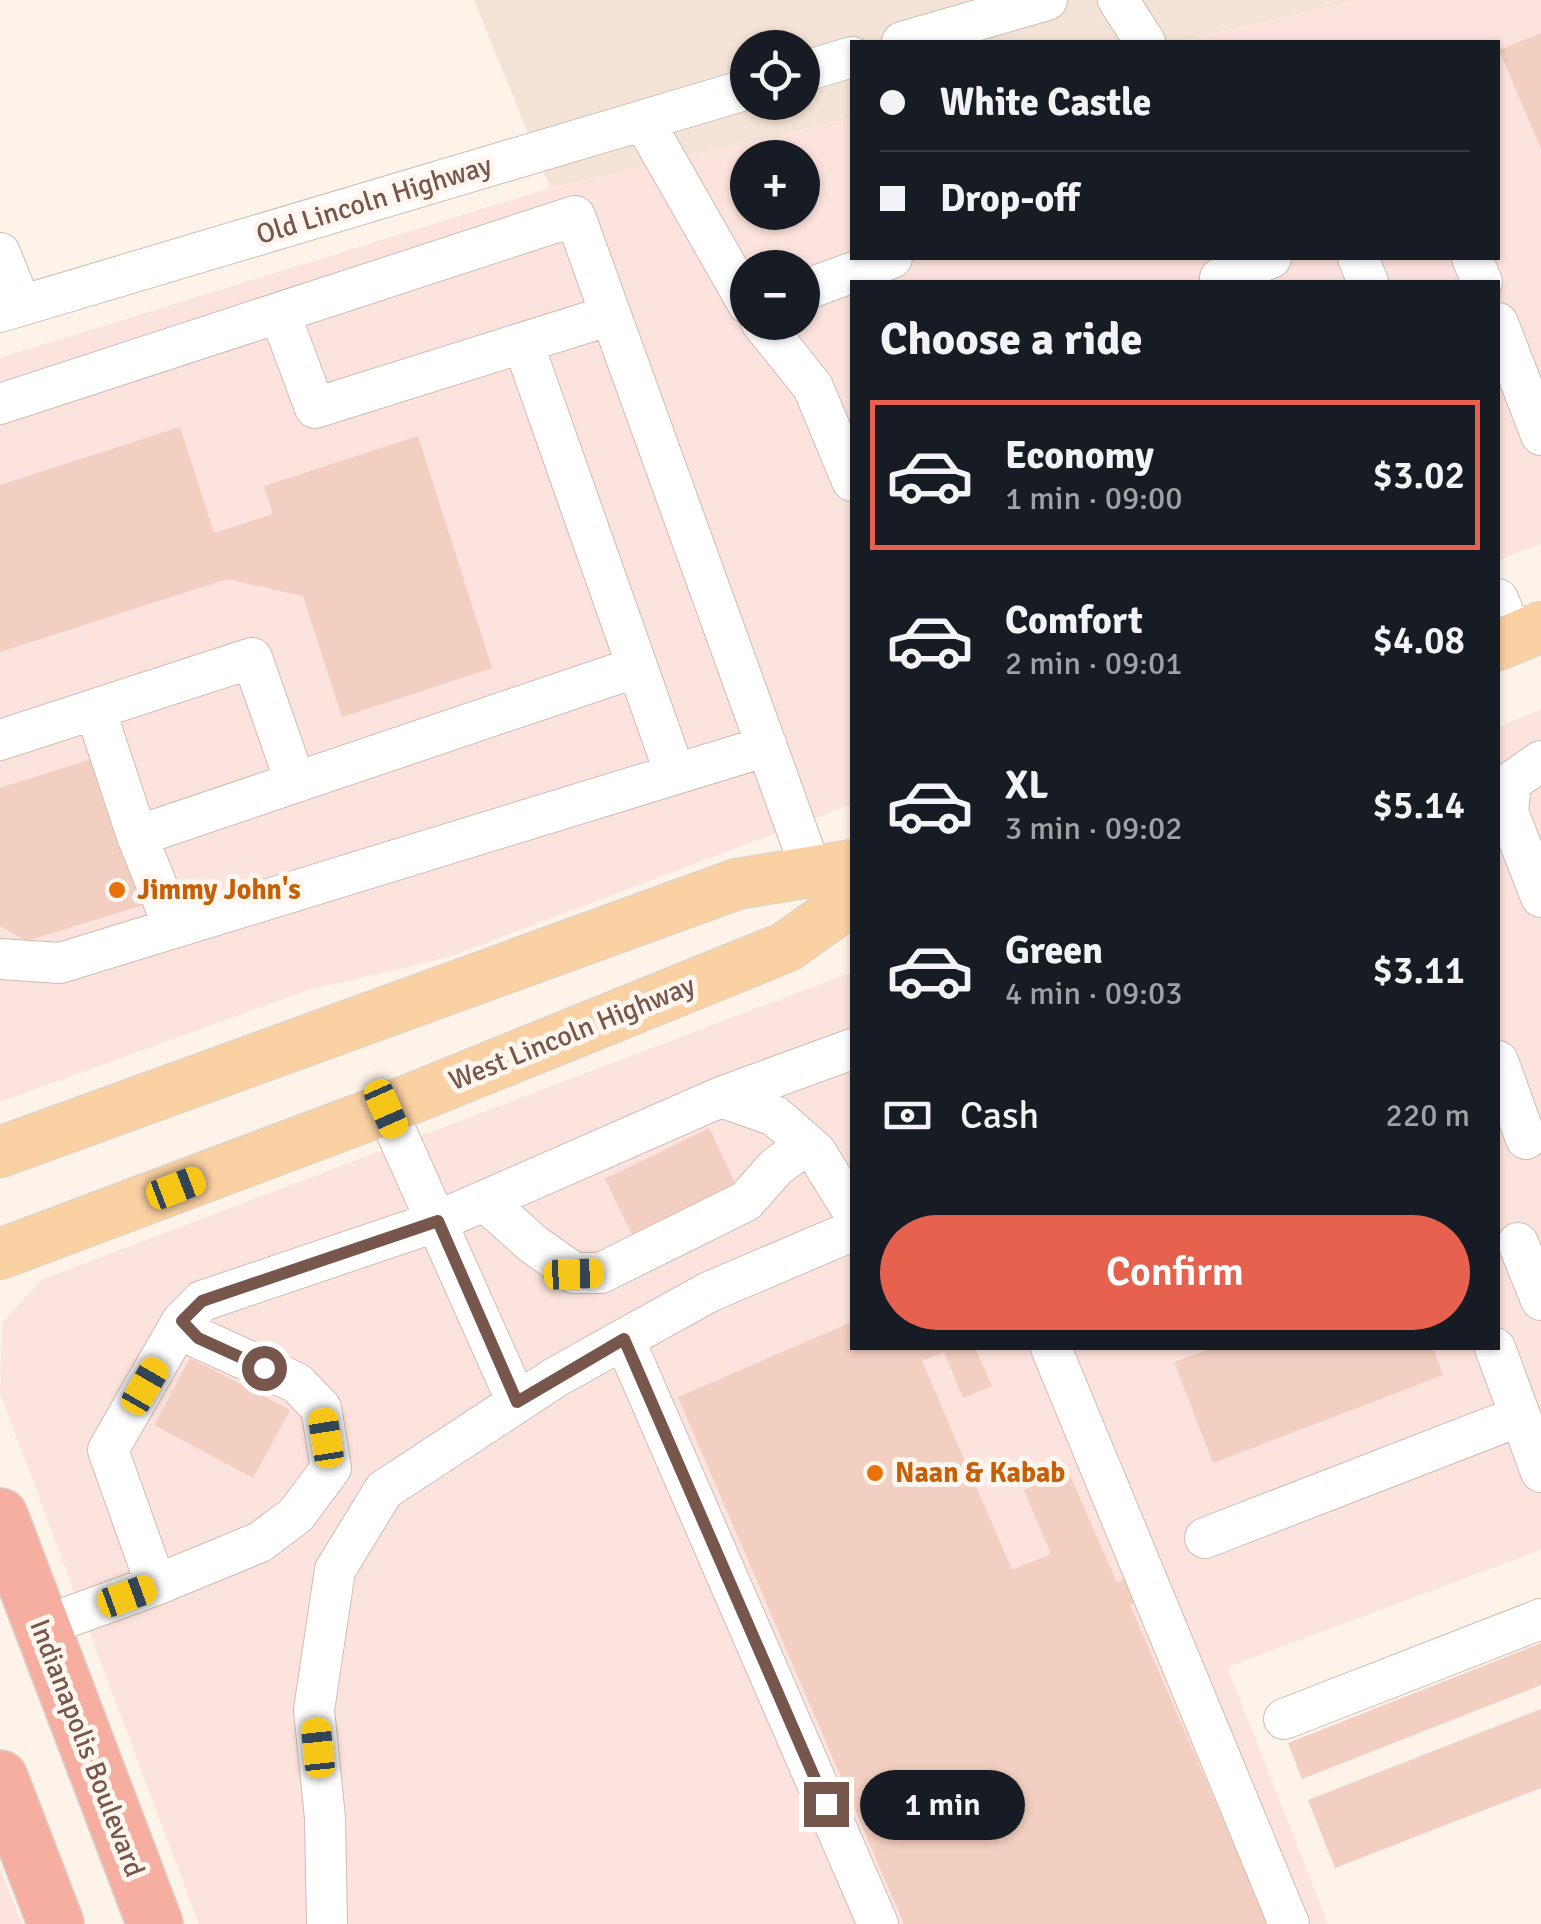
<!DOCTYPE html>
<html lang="en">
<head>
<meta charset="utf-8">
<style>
  :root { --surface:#171b24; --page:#20242c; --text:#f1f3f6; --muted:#9ea1a6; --line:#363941; --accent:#e6614e }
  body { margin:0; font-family:Signika,sans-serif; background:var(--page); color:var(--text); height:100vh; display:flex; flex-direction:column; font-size:38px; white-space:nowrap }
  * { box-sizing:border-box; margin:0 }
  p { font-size:32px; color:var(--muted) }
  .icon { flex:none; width:55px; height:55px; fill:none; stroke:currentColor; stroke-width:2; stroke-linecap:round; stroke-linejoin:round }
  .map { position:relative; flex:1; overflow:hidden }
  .details { position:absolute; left:850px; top:280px; width:650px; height:1070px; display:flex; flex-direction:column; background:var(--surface); border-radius:0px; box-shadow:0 2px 8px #0004 }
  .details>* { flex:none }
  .hud { position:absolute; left:850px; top:40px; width:650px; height:220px; border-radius:0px; box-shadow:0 2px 8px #0004; display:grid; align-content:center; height:220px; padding:0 30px; background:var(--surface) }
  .controls { position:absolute; left:730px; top:30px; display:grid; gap:20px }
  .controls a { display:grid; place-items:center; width:90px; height:90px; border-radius:50%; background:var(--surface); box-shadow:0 2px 8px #0004; font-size:50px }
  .end { position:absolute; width:45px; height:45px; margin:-22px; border:12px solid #77574c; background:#fff; box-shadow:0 0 0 5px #fff }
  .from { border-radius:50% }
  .bubble { position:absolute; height:70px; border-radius:35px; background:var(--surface); box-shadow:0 2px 8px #0004; font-size:32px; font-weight:600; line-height:70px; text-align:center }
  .car { position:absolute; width:30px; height:60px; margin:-30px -15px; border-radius:12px; box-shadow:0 0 8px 2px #0007; background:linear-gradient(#f5c518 24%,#345 0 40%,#f5c518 0 76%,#345 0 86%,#f5c518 0) }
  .hud b { display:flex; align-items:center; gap:35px; height:95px; font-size:38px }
  .hud b+b { border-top:2px solid var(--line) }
  .hud i { width:25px; height:25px; background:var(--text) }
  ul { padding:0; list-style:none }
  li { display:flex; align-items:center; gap:30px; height:150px; margin:0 20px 15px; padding:0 10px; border:5px solid transparent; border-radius:0px }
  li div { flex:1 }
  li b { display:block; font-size:38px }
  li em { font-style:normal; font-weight:600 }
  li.on { border-color:var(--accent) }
  li>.icon { width:90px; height:90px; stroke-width:1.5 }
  h2 { padding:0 30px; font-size:45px; line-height:120px }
  .pay { display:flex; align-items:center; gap:25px; height:110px; padding:0 30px; font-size:38px }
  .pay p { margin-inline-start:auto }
  .cta { display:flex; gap:20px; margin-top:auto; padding:20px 30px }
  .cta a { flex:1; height:115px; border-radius:60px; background:var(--accent); color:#fff; font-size:40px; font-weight:600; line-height:115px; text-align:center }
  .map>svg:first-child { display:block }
  .residential { fill:#f4e4d7; fill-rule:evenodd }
  .commercial { fill:#fde3dd; fill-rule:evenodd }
  .building { fill:#f2cfc0 }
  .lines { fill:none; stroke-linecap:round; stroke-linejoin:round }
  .minor-casing { stroke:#d1bcb0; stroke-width:42 }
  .major-casing { stroke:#d9d0cd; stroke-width:52 }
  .highway-casing { stroke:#d9d0cd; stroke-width:58 }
  .minor { stroke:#fff; stroke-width:40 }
  .major { stroke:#fad1a2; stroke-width:50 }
  .highway { stroke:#f6aea0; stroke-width:55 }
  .route { stroke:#77574c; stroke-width:12 }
  .food-dot { fill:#e8710a; stroke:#fff7ef; stroke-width:4 }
  .labels { text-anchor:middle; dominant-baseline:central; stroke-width:10; stroke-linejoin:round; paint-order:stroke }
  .street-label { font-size:28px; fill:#77574c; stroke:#fff7ef }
  .food-label { font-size:28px; font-weight:bold; fill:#c56008; stroke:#fff7ef; text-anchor:start }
</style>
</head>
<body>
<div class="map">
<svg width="1541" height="1924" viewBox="0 0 1541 1924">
  <rect width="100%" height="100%" fill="#fdf3e9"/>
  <path class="residential" d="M474,0h885l-183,42h-324v76l-302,70zM748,48h54v54h-54z"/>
  <path class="commercial" d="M1359,0h182v544l-43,16v-278h-646v522l-403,153 -144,34 -305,111v-744l550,-170 302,-70v140h646v-216h-322zM748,158h54v54h-54zM748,268h54v54h-54z
    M1541,710v840l-314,117 101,257h-1129l-199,-531 2,-70 39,-43 811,-308v376h646v-621z
    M0,1868l22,56h-22z"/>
  <path class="building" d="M1541,33v116l-42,-99z
    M180,427l34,106 59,-19 -9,-28 154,-50 74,232 -150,49 -39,-121 -76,-17 -227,73v-167z
    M101,756l46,148 -121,37 -26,-15v-138z
    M709,1128l29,61 -104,50 -29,-60z
    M852,1322v26h123l17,38 -29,12 -19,-46 -22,9 90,209 39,-16 -27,-64 44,-19 49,112 9,-5 10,24 -6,3 111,256 17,-7 25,70h-379l-226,-527z
    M1212,1348h221l10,27 -230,88 -39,-101z
    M190,1358l100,52 -37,68 -99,-53z
    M1541,1643v42l-239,94 -14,-36z
    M1541,1709v79l-206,80 -27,-68z"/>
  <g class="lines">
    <g class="minor-casing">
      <path id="minor" d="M1118,0l27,42
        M902,42l145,-42
        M802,72l50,-15
        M643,120l105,184
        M0,253l21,52
        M1358,258l10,24
        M1472,258l10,24
        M1223,282l-3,-4 51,-20
        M802,291l90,-33
        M0,312l748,-223
        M280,314l35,94 296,-93
        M761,322l52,65 39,94
        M1498,323l43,112
        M523,343l152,431
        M0,404l575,-188 237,656
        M1498,599l16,39
        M95,709l42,127 37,92
        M0,740l252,-82 43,123
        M1541,761l-30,21 -3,30 33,85
        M137,836l500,-169
        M0,959l60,4 707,-217
        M1498,1061l28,78
        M721,1097l131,-48
        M386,1109l131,293
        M485,1201l48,43 41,29h27l145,-72 30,-34 31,-23
        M1518,1243l23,57
        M624,1339l254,585
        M1051,1348l238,576
        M1495,1348l46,124
        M1205,1538l315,-122
        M156,1585l-48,-135 74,-129 20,-20 236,-80 283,-124 54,19 41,36 36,58
        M41,1627l115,-42 104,-43 36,-27 35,-47 -10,-60 -24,-25 -99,-45 -16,-17
        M1284,1719l257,-100
        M327,1924l-2,-106 -11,-108 21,-140 49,-80 172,-113 68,-38 85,-47 143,-61"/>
    </g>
    <g class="major-casing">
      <path id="major" d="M1498,645l43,-18
        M0,1152l737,-268 115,-19
        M0,1254l386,-145 400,-162 66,-47"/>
    </g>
    <g class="highway-casing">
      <path id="highway" d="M0,1516l155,408
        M0,1778l56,146"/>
    </g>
    <use href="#minor" class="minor"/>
    <use href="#major" class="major"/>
    <use href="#highway" class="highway"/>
  </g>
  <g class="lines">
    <path class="route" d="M264,1368l-66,-30 -16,-17 20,-20 236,-80 79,181 107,-63 202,465"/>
  </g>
  <g class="food-dot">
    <circle cx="117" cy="890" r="10"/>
    <circle cx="875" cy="1473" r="10"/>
  </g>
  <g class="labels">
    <g class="street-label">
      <text transform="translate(374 200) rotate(-17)">Old Lincoln Highway</text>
      <text transform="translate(572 1033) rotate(-22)">West Lincoln Highway</text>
      <text transform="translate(87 1748) rotate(69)">Indianapolis Boulevard</text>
    </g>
    <g class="food-label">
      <text x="137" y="890">Jimmy John's</text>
      <text x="895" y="1473">Naan &amp; Kabab</text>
    </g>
  </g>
</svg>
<div class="controls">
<a><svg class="icon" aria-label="locate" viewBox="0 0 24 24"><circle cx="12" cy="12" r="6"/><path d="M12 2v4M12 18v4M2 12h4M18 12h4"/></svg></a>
<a>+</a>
<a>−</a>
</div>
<i class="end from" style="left:264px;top:1368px"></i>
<i class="end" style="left:826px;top:1804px"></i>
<div class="bubble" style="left:860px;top:1770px;width:165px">1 min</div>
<i class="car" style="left:386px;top:1109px;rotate:156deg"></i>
<i class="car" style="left:176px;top:1188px;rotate:69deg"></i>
<i class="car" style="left:574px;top:1274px;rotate:88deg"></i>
<i class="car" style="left:145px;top:1386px;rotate:30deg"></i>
<i class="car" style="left:326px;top:1438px;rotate:351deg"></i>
<i class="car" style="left:127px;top:1596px;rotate:70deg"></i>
<i class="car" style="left:318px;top:1748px;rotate:354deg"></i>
<div class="hud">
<b><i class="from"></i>White Castle</b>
<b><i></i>Drop-off</b>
</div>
<section class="details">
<h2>Choose a ride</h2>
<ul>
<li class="on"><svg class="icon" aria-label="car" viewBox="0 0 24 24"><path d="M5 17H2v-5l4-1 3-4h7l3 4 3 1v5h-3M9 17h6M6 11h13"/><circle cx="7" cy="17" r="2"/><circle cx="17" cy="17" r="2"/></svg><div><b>Economy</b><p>1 min · 09:00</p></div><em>$3.02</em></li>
<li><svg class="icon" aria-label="car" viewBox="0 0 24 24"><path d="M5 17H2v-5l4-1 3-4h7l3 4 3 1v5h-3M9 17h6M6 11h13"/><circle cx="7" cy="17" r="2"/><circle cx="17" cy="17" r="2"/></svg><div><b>Comfort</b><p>2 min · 09:01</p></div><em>$4.08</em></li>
<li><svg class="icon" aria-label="car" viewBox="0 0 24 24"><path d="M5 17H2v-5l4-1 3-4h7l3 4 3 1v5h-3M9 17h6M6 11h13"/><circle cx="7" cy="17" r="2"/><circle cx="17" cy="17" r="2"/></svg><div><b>XL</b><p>3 min · 09:02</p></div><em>$5.14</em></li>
<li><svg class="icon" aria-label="car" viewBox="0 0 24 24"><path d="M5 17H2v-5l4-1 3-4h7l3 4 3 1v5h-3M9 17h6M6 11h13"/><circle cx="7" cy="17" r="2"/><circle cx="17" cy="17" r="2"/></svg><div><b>Green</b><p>4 min · 09:03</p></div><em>$3.11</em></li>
</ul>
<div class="pay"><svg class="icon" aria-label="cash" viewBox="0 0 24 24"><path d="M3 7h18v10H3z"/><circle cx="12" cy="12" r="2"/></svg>Cash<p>220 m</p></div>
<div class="cta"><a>Confirm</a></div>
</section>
</div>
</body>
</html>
